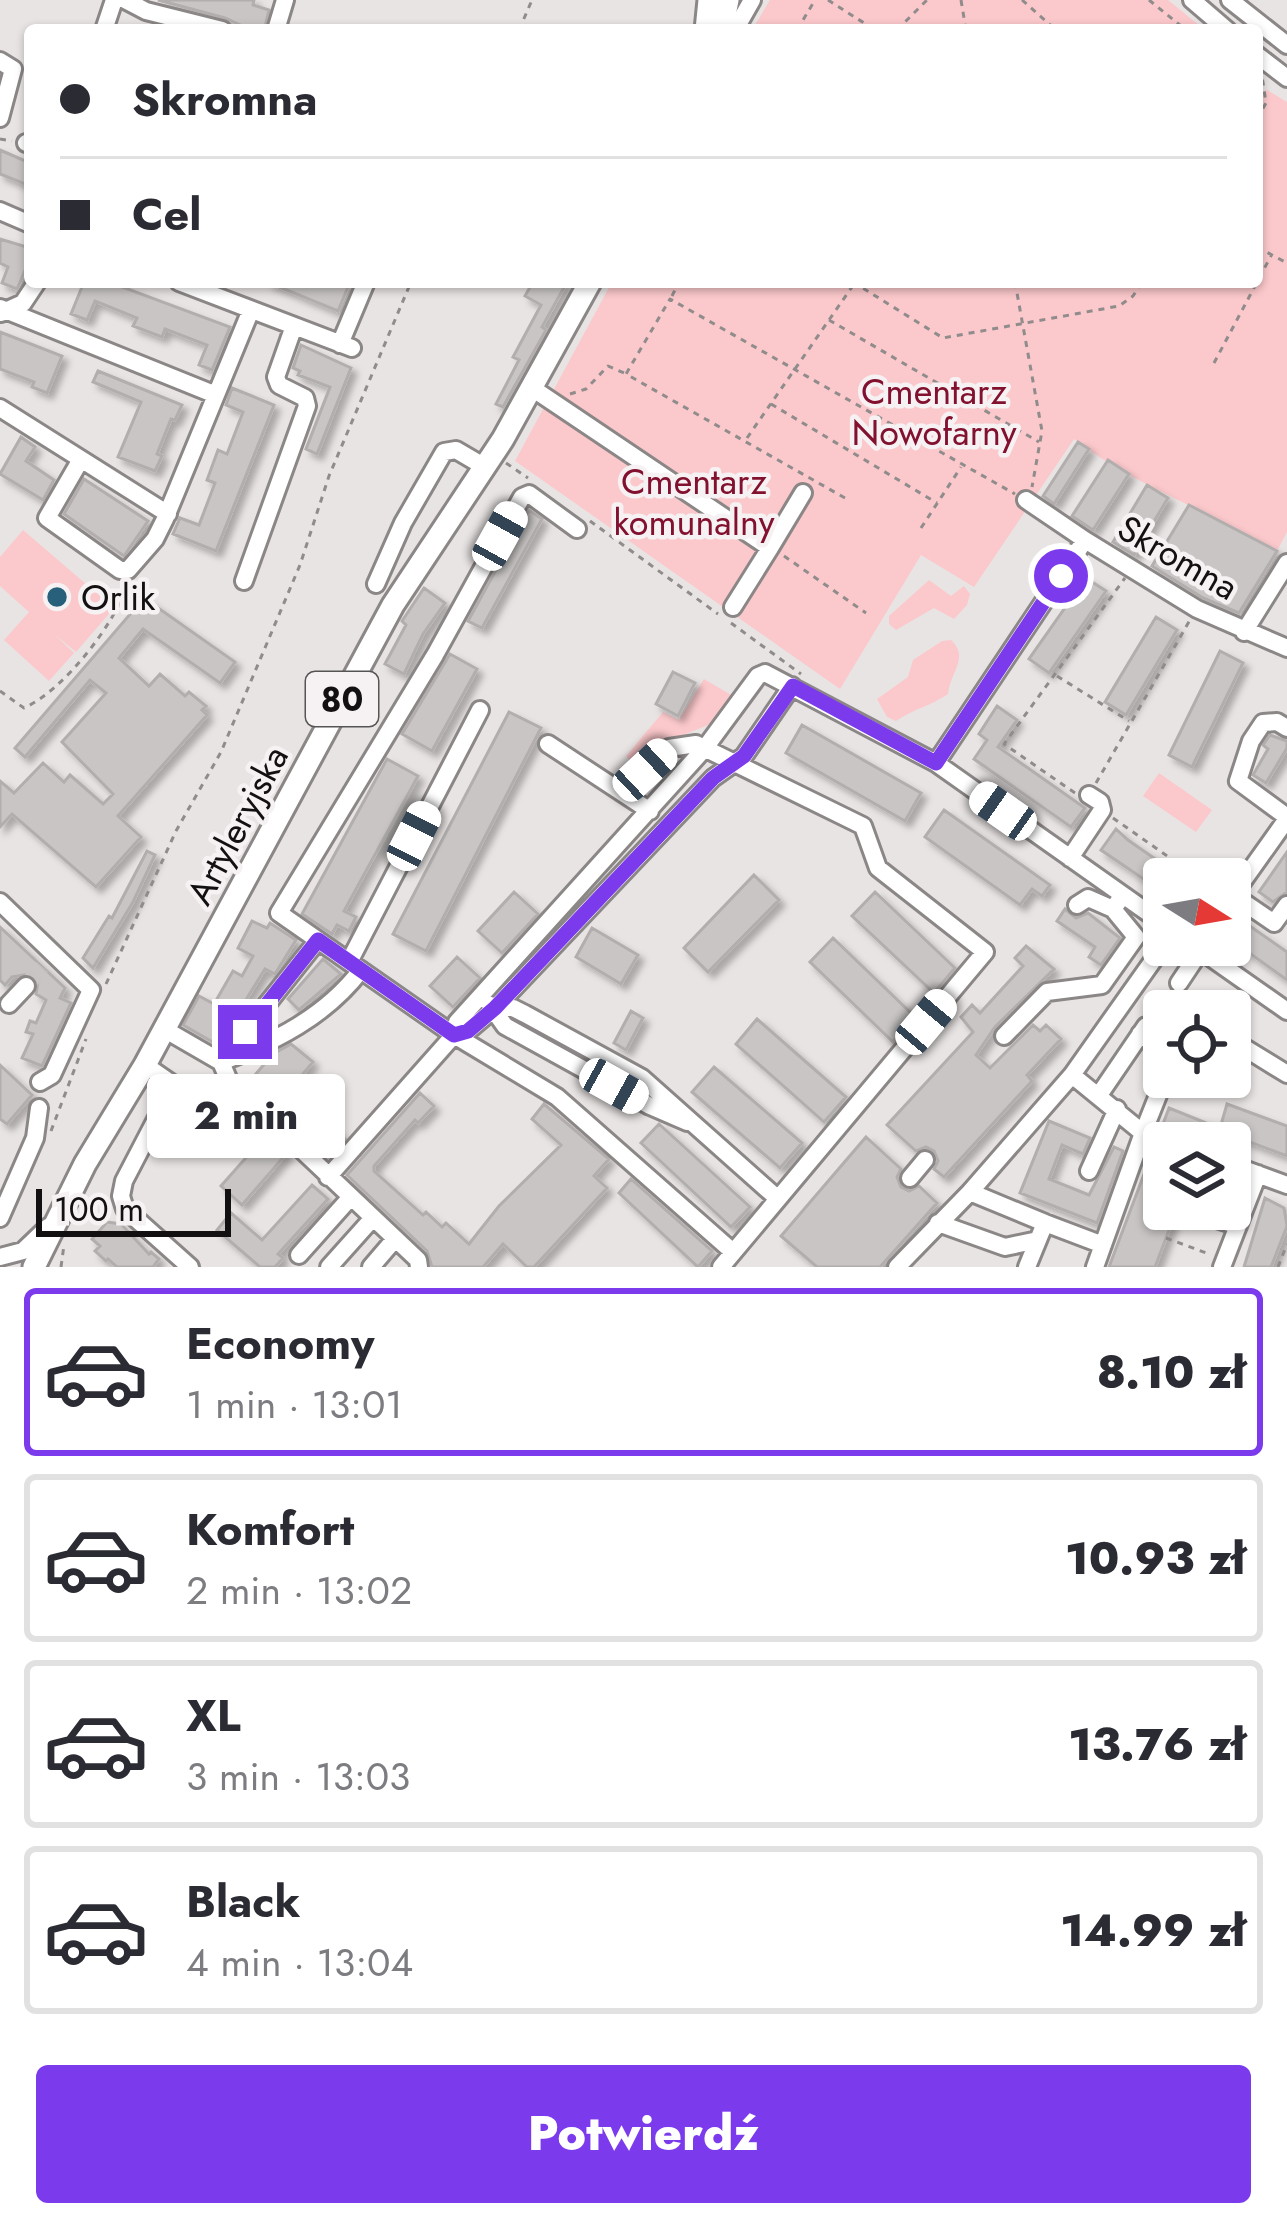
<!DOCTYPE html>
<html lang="pl">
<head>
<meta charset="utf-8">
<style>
  :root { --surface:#fff; --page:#f2f2f3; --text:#2b2b33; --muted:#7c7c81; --line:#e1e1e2; --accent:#7c3aed }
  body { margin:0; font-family:Jost,sans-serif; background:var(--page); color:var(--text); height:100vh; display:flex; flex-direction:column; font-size:45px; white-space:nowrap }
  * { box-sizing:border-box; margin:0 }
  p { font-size:39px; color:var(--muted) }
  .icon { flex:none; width:66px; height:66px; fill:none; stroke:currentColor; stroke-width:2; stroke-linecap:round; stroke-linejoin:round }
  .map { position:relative; height:1267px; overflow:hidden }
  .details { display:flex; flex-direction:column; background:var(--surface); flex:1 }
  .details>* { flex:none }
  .guide { position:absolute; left:24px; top:24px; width:1239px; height:264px; border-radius:12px; box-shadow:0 3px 9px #0004; display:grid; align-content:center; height:264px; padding:0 36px; background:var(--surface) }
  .needle { width:78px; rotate:101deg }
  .fabs { position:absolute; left:1143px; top:858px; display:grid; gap:24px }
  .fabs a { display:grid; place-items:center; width:108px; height:108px; border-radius:12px; background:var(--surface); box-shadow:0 3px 9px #0004; font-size:60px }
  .scale { position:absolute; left:36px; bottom:30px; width:195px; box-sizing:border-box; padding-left:12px; border:6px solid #121010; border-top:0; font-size:33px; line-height:42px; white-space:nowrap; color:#121010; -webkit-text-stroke:9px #f6f1f2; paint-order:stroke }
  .end { position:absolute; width:54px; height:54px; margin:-27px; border:15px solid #7c3aed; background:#fff; box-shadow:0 0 0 6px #fff }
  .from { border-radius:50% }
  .bubble { position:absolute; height:84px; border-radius:12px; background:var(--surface); box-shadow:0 3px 9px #0004; font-size:39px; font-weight:800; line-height:84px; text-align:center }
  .car { position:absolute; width:36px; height:72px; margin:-36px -18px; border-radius:15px; box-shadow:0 0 9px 3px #0007; background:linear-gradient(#fff 24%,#345 0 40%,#fff 0 76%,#345 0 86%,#fff 0) }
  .guide b { display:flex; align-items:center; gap:42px; height:114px; font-size:45px }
  .guide b+b { border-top:3px solid var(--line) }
  .guide i { width:30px; height:30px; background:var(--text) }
  ul { padding:21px 0 0; list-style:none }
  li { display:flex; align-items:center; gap:36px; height:168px; margin:0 24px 18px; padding:0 12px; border:6px solid var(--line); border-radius:12px }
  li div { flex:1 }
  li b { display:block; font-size:45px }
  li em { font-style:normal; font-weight:800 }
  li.current { border-color:var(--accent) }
  li>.icon { width:108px; height:108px; stroke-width:1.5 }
  .button { display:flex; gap:24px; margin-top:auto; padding:24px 36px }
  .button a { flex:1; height:138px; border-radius:12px; background:var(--accent); color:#fff; font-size:48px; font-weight:800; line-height:138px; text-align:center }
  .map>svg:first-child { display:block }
  .green { fill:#fbc8cb }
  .building { fill:#c9c5c5; stroke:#b3aeae; stroke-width:3; filter:url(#shadow) }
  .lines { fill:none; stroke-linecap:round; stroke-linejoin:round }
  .minor-tunnel { stroke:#c9c4c4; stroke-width:16; stroke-dasharray:16 8; stroke-linecap:butt }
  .minor-casing { stroke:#8c8787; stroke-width:22 }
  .major-casing { stroke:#8c8787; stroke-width:27 }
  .path { stroke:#908c8c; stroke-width:3; stroke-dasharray:6 6; stroke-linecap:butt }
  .minor { stroke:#fff; stroke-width:16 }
  .major { stroke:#fff; stroke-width:21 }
  .route { stroke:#7c3aed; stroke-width:15 }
  .poi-dot { fill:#285f7a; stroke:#f6f1f2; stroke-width:4.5 }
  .labels { text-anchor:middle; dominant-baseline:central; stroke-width:9; stroke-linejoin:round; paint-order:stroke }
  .shield { fill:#f6f1f2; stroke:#565454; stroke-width:3 }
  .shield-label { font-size:33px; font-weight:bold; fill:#121010 }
  .park-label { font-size:36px; fill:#82112f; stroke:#f6f1f2 }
  .street-label { font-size:36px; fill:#121010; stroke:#f6f1f2 }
  .poi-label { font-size:36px; fill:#121010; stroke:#f6f1f2; text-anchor:start }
</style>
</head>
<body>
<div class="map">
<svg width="1287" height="1267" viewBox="0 0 1287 1267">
  <defs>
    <filter id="shadow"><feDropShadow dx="5.5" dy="5.5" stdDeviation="3" flood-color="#0004"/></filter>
  </defs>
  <rect width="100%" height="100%" fill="#e9e4e4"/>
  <path class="green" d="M770,0h398l37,30h-453z
    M1267,90l20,12v430l-10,19c-66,-40 -141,-64 -203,-112l-100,148 -53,-32 -81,134 -325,-228 97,-179h645v-188z
    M23,530l91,78 -38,44 -22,-18 20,19 -25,28 -45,-41 25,-28 -29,-26v-29z
    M929,580l22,16 13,-10 6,8 -3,11 -13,14 -20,-11 -38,22 -7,-6v-8z
    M951,640c19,18 -1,32 -3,54 -17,12 -35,15 -52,27l-9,-4 -10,-18 31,-22 5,-17 29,-19z
    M704,679l29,17 -15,25 -52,21 -30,25 -10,-11 37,-44 16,8z
    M1159,773l53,37 -16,22 -53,-36z"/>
  <path class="building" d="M158,0h96l-1,5 16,5 -5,20h-13l-26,-12z
    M0,150l30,13v23l-30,-12z
    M0,239l30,9v11l-13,30 -15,-6 6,-16 -8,-4z
    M84,282h25l121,45 -18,43 -13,-5 8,-20 -42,-16 -3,8 -29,-11 4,-8 -42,-17 -8,19 -16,-6z
    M267,282h83l-12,29z
    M533,282h34l-25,45 4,3 -43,77 -7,-3 23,-44 -6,-3 28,-52 -16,-9z
    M0,332l62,24 -15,37 -15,-6 2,-5 -34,-13z
    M301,345l50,23 -34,86 -11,-5 24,-62 -32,-12 2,-4 -7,-3z
    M98,371l84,34 -7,15 -4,-1 -14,35 5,2 -7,15 -37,-14 23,-55 -48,-20z
    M232,388l42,17 -58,146 -43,-17 7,-16 19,7 16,-42 -8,-3 11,-30 9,4 16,-42 -17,-7z
    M21,437l14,10 -9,14 28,19 -11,20 -43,-26z
    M1078,442l11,7 -35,55 -11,-8z
    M1108,460l21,14 -36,56 -21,-14z
    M84,479l64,42 -24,35 -60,-42z
    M1147,485l21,13 -34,57 -21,-13z
    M1189,505l88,46 -38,62 -36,-15 -51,-32z
    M529,510l13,9 -60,109 -14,-7z
    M1086,578l20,13 -57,82 -20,-14z
    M424,588l21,15 -22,31 -19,40 -19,-10 21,-39 -4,-4z
    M144,598l91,64 -15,21 -77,-54 -24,29 30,28 11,-12 25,22 4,-4 17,14 -4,4 5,5 -89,101 23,21 -45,50 -84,-73 -12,13v-46l14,12 29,-30 21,19 6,-7 33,29 10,-10 -51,-52 44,-49 -16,-13 -65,77 -10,-9z
    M1156,617l21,13 -51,85 -21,-13z
    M1220,651l23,12 -51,104 -23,-12z
    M450,654l27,15 -45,82 -30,-17z
    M673,672l22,11 -17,33 -22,-12z
    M997,706l20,14 -19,27 87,61 -14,19 -97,-68 13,-19 -8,-6z
    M509,712l32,16 -115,223 -33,-17z
    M802,725l119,68 -16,28 -119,-68z
    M1270,735l17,6v7l-21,35 -13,-8 15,-26 -5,-4z
    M387,759l31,17 -74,135 12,6 -7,14 -12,-6 -5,9 -30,-20z
    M944,810l106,75 -8,11 -10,-7 -12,16 -95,-68z
    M1116,829l12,11 56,39h-20v14l-63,-43z
    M147,851l8,4 -22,47 -40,66 -10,-10 26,-42 3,2z
    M1287,852v40l-14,10 -14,-10z
    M754,875l25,25 -71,72 -24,-24z
    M514,892l24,22 -36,39 -24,-22z
    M875,892l80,76 -21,25 -82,-77z
    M1065,909l11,9 12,-5 32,25 -19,27 -12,-8 6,-10 -38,-26z
    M1237,917l50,35v28l-57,-41v-12z
    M252,921l15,7 3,-5 26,17 -21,34 -10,-5 -47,76 -35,-20 16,-29 15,8 19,-33 9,5 11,-20 -15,-8z
    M0,927l65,61 -5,10 11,5 -29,63 -20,-8 11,-24 -7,-2 4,-11 6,2 10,-23 -10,-6 2,-13 -8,-7 -18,3 -7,8 -5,-5z
    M592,928l46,27 -17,29 -45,-27z
    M833,938l81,78 -21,26 -83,-80z
    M1026,946l28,23 -59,58 -19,28 14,13 43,-43 7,6 6,-6 15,14 -34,36 5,6 -88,96 -10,-8 4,-8 -4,-10 -8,-4 -10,4 -29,-26 86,-93 -12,-15 11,-12 8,8 43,-47 -8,-8z
    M457,957l23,21 -27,29 -23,-21z
    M323,959l18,15 -42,36 -11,-11z
    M631,1011l12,7 -17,32 -12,-7z
    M757,1019l89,78 -22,25 -88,-78z
    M291,1044l22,18 -24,28 56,49 -17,18 -79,-75 24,-28z
    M0,1065l32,30 -25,29 -7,-5z
    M714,1067l88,76 -22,25 -88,-76z
    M420,1093l14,13 -16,17 -3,-3 -41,46v5l49,44 3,-3 16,15 4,-4 23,21 30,-38 62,-61 -29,-26 12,-15 65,55 -15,17 13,12 -73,79h-7l-24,-23 -20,23h-51l-5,-16 -80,-76z
    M1227,1104l60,22v30l-56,-21 -2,4 -11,-4z
    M1169,1108l40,16 -8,19h-37v66h13l-22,58h-46z
    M1049,1121l41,17 -7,16 -21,-9 -13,34 40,16 25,-48 9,4 -26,72 -77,-30z
    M659,1124l91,83 -19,20 -90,-84z
    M267,1134l20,19 -45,52 -21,-19z
    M866,1137l35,32 -4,8 4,10 8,4 10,-5 18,17 -57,64h-63l-36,-31z
    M631,1179l81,72 -14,16 -79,-74z
    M312,1185l16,14 -50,55 5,4 -8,9h-15l-43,-37 14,-17 31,27z
    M1265,1198l19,10 3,18 -16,41h-27z
    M107,1222l14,2 28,30 2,-2 8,7 -6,8h-36l-9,-8 -2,2 -11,-10 5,-5 -8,-7z"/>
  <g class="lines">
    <path class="minor-tunnel" d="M26,986l16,-19"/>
    <g class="minor-casing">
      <path id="minor" d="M125,0l21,11 76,19
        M1192,0l35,30
        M1230,0l57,45
        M104,30l10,-30
        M276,30l9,-30
        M735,30l17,-30
        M1257,55l30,23
        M0,61l13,8 -13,49
        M26,143l4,1
        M0,211l30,13
        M179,282l173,66
        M0,308l216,87
        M1,313l22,-10 14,-21
        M340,344l26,-62
        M532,388l238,160 -37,59
        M0,408l168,106
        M80,461l-33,57 73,52h8l27,-31 10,-20 86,-209
        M1026,500l59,40
        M577,529l-48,-35 -7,3 -87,158 -156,258 175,122 103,62 176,155
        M770,548l33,-55
        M244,581l63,-175 -2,-8 -26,-13 -3,-8 18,-51
        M376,584l27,-61 41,-71 12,-2 29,17
        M1244,632l43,-69
        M1287,728l-10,-6 -14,1 -12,18 -13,40 49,36
        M548,744l102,67
        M936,763l149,-223 112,69 90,39
        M621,792l48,-44 27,-4 167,82 15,42 107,84 -264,315
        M1070,858l32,-48 -2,-8 -11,-7
        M1230,899l57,-80
        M1230,900l9,-1 35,24 13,-18
        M0,902l91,88 -39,85 -12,7
        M1077,905l11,-7 25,11
        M318,940l-97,122 8,19 189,179 1,7
        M1193,945l94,66
        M349,962l131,-252
        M1179,983l22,-33
        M9,1004l17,-18
        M490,1005l15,21 145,80 37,16
        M495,1008h18l12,6 117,64 135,120
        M164,1029l57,33c54,-20 105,-46 140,-92
        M1140,1034l24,18
        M454,1035l14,-4 27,-23 218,-230 31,-22 48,-70
        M1004,1036l43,-44 55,-7 34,-48 -23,-28 10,-14
        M1230,1050l10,-5 47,29
        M145,1065l29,20 -50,96 -3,15 4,13 65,58
        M1072,1075l71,58 19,-48
        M1099,1095l47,-69
        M1230,1164l57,21
        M1089,1171l28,-62
        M328,1177l126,-142 3,-13 248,-274 53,-72 7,-3 171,90 228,161
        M910,1178l15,-18
        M970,1192l75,31
        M1200,1209l2,5 36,12
        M0,1218l35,-80 4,-30
        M938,1223l67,24 33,-7
        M299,1255l51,-57
        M0,1257l23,-6 25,-24
        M329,1267l43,-48
        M371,1267l24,-28
        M897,1267l73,-75 102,-117 92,-130
        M1027,1267l18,-44 58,22
        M1095,1267l48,-134
        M1222,1267l36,-93"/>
    </g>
    <g class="major-casing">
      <path id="major" d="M706,30l3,-30
        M722,30l6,-30
        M34,1267l51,-103 60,-99 248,-460 110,-166 87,-157"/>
    </g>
    <path class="path" d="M828,0l47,30
      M961,0l5,30
      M1022,0l34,30
      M1149,0l37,30
      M519,30l13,-30
      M797,30l18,-30
      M897,30l30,-30
      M1257,119l9,-16 -4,-27
      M0,139l12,2
      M1257,247l30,16
      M853,282l90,56 176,-32 14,-10 9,-14
      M1015,282l27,149 -10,56
      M672,296l7,-14
      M829,320l210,122
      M1214,363l58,-109
      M570,394l16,-5 22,-23 16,7
      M771,404l166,99
      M747,438l107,-154
      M506,463l22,15
      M845,498l-219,-124 44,-75 345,195
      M590,521l128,93
      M921,528l40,-61
      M784,556l82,57
      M731,623l70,51
      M1057,676l72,45
      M0,691l24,17c40,-18 90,-83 104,-124
      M1096,783l94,-163
      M1075,793l-71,-49 121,-166
      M1113,818l87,61
      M106,984l70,-153 45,-79 79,-187 29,-89 82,-194
      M51,1131l35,-92
      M1166,1238l43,16
      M61,1267l3,-22
      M1278,1267l9,-23"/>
    <use href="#minor" class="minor"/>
    <use href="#major" class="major"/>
  </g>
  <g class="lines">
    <path class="route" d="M245,1032l73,-92 136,95 14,-4 27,-23 218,-230 31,-22 49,-70 143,77 125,-187"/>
  </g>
  <circle class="poi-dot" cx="57" cy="597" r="12"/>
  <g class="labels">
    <rect class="shield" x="306" y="672" width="72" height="54" rx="9"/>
    <g class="shield-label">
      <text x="342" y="699">80</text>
    </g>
    <g class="park-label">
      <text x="934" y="391">Cmentarz<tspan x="934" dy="41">Nowofarny</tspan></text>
      <text x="694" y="481">Cmentarz<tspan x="694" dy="41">komunalny</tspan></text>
    </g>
    <g class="street-label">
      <text transform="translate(1178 557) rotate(30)">Skromna</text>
      <text transform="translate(237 825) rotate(-62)">Artyleryjska</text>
    </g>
    <g class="poi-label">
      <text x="81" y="597">Orlik</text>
    </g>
  </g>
</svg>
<div class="fabs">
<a><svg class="needle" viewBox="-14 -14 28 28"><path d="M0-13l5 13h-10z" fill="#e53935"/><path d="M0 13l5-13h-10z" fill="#7c7c81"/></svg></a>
<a><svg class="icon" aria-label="locate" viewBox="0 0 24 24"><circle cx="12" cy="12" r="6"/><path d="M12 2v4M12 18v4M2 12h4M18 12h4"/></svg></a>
<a><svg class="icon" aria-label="layers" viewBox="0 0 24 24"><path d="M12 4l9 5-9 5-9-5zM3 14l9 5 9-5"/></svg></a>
</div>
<div class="scale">100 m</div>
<i class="end from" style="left:1061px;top:576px"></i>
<i class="end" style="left:245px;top:1032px"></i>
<div class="bubble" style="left:147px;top:1074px;width:198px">2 min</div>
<i class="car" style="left:500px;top:536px;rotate:29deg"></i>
<i class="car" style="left:645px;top:770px;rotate:47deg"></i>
<i class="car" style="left:1003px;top:811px;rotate:305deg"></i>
<i class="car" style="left:414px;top:836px;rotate:27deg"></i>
<i class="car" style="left:926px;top:1022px;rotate:40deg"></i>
<i class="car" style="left:614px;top:1086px;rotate:119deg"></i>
<div class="guide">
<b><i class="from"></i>Skromna</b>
<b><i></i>Cel</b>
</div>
</div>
<section class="details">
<ul>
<li class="current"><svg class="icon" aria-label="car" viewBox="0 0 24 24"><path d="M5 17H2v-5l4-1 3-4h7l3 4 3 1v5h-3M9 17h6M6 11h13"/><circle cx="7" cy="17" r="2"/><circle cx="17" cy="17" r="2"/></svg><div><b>Economy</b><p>1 min · 13:01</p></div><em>8.10 zł</em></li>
<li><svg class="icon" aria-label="car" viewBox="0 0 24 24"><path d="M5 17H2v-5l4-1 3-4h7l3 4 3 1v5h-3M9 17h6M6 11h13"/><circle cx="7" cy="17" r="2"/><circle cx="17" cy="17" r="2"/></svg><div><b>Komfort</b><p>2 min · 13:02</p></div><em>10.93 zł</em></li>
<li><svg class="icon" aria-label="car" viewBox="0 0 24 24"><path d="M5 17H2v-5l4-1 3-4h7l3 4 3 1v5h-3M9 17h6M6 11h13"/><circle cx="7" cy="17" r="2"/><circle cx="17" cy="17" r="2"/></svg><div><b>XL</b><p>3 min · 13:03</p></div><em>13.76 zł</em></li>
<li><svg class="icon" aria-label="car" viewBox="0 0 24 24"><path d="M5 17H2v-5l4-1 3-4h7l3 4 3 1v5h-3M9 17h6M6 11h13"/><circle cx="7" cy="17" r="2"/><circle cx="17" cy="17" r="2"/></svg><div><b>Black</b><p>4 min · 13:04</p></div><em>14.99 zł</em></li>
</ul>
<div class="button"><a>Potwierdź</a></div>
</section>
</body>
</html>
